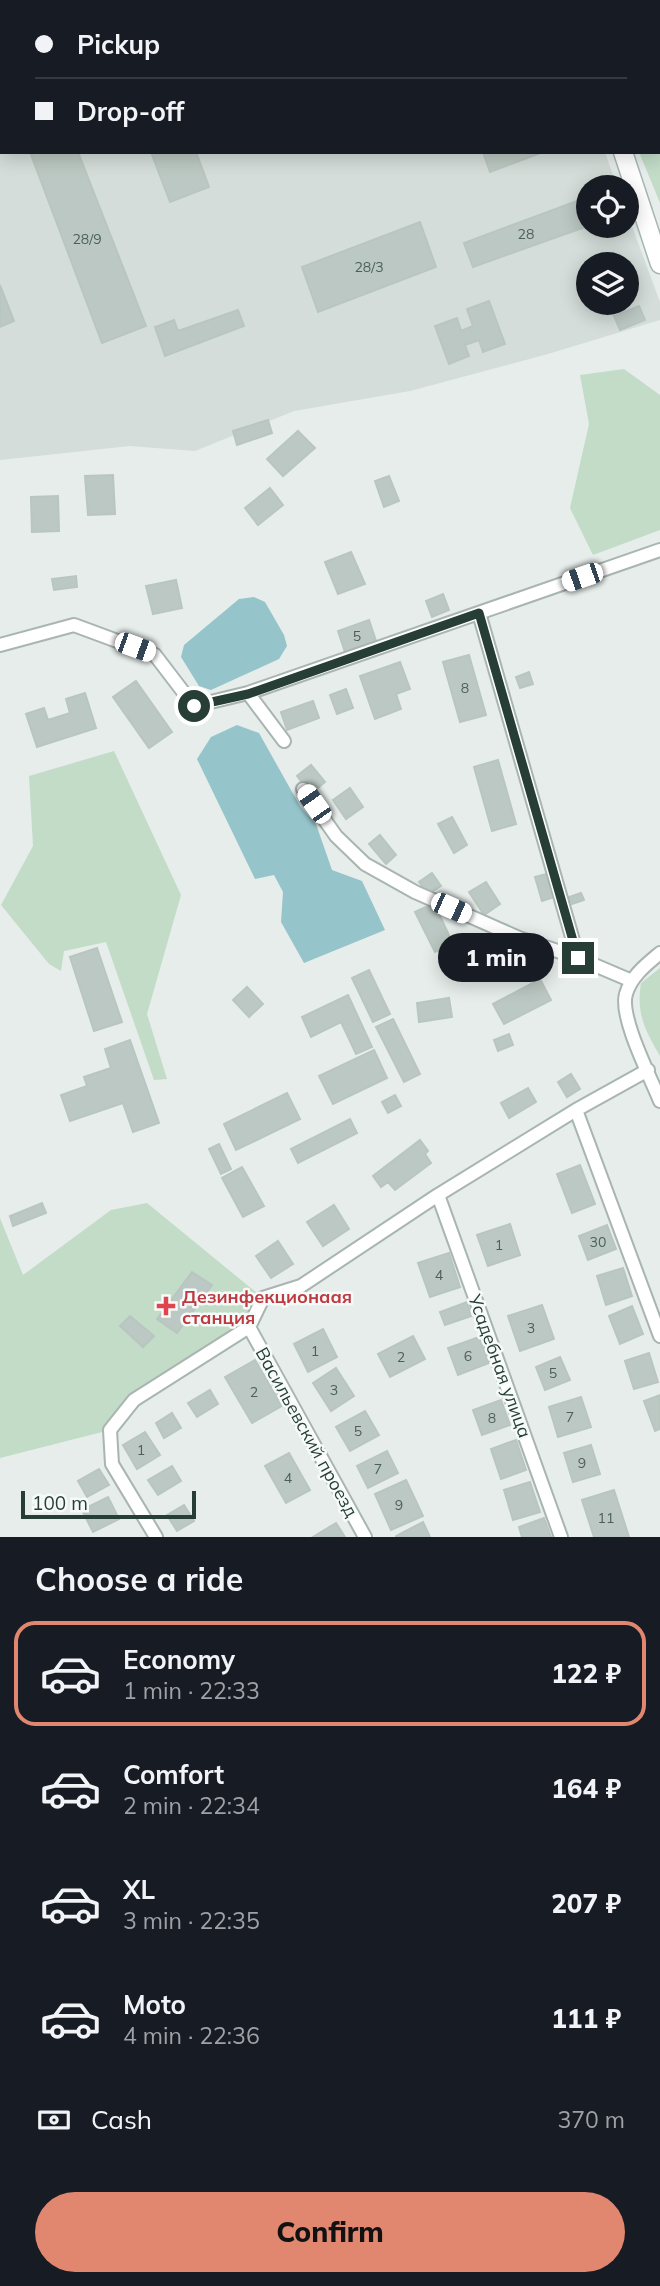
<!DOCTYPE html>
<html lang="en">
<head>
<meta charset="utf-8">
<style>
  :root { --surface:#171b24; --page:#242831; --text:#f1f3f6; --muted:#9ea1a6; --line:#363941; --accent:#e2876f }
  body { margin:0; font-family:Mulish,sans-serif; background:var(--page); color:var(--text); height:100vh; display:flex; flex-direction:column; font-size:26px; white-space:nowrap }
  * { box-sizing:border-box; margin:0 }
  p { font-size:23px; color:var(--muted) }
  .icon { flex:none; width:38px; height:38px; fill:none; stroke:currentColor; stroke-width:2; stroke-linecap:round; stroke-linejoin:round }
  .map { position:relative; height:1537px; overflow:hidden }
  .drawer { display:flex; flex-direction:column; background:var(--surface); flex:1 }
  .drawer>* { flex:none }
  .hud { position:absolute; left:0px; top:0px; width:662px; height:154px; box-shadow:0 4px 18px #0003; display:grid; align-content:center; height:154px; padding:0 35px; background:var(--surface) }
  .controls { position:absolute; left:576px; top:175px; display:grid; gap:14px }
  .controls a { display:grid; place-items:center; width:63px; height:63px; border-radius:50%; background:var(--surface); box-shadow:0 4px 18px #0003; font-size:35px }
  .scale { position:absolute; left:21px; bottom:18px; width:175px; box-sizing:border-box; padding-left:7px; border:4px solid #273e37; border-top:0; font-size:19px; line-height:24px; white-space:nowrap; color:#273e37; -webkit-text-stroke:5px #f6faf8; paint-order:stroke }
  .end { position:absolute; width:32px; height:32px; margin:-16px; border:9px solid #273e37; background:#fff; box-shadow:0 0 0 4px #fff }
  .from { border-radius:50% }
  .bubble { position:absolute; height:49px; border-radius:24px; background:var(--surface); box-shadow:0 4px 18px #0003; font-size:23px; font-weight:800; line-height:49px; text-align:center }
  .car { position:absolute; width:21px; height:42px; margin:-21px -10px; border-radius:9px; box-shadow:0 0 5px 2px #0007; background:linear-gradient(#fff 24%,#345 0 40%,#fff 0 76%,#345 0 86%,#fff 0) }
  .hud b { display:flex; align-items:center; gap:24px; height:66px; font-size:26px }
  .hud b+b { border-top:2px solid var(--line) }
  .hud i { width:18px; height:18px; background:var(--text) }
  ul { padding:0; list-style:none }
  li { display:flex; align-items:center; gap:21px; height:105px; margin:0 14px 10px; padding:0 21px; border:4px solid transparent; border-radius:21px }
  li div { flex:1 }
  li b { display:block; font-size:26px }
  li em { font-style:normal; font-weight:800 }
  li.current { border-color:var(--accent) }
  li>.icon { width:63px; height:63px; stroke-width:1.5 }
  h2 { padding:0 35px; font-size:32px; line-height:84px }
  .pay { display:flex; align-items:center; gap:18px; height:77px; padding:0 35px; font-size:26px }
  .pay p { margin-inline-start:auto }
  .button { display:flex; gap:14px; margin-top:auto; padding:14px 35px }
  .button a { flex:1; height:80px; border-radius:42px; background:var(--accent); color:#111; font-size:28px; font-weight:800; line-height:80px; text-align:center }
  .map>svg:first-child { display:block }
  .built { fill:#d4ddd9; fill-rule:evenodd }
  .green { fill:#c2dcc8 }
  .water { fill:#95c5cb }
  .building { fill:#bcc8c3; stroke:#b9c6c0; stroke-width:2 }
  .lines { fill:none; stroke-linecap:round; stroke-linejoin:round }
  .street-casing { stroke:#a9b5b1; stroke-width:16 }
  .secondary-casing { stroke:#a6b8b1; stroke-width:21 }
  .street { stroke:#fff; stroke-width:12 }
  .secondary { stroke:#fff; stroke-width:18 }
  .route { stroke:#273e37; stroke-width:9 }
  .health-dot { fill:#e0444e; stroke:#f6faf8; stroke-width:2.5 }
  .labels { text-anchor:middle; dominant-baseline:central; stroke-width:5; stroke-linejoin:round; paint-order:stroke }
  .number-label { font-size:14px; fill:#4c605a }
  .health-label { font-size:18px; font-weight:bold; fill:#be3a42; stroke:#f6faf8; text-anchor:start }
  .street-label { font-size:18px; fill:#273e37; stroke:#f6faf8 }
</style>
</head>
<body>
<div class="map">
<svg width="660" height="1537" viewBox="0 0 660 1537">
  <rect width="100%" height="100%" fill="#e6edea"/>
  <path class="built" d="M0,0h557v2h-555v150h603l12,35h-29v39h38l1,-13 33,89v18l-112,34 -138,37 -116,20 -99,40 -65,-5 -130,14zM588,264h38v39h-38z"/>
  <path class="green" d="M660,30v173l-21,-51h21z
    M624,369l36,26v135l-67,25 -23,-47 19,-84 -9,-49z
    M114,751l67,144 -34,119 20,65 -13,1 -48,-138 -42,9 -3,20 -12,-7 -48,-59 32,-59 -4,-70z
    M660,968v88c-15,-26 -24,-42 -19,-73z
    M147,1203l116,95 -14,29 -115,73 -24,30 -110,28v-240l23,57 88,-65z"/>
  <path class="water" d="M254,597l11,5 19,33 3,11 -8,13 -68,31 -12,-4 -18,-29 3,-12 55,-46z
    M237,725l22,8 41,73 16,18 16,46 30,11 23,49 -81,33 -23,-41 2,-30 -9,-17 -19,4 -58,-120 14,-22z"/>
  <path class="building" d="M0,0l10,2h-8l-2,58z
    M95,0h44l1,2h-45z
    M30,152h48l68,174 -44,17z
    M151,152h45l13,35 -39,15z
    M483,152h60l-53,20z
    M588,197v29l-115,41 -9,-24z
    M420,222l16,45 -118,45 -16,-45z
    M0,285l14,36 -14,6z
    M489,301l16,43 -22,8 -4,-12 -14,5 4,11 -20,8 -14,-38 22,-8 4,13 12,-5 -6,-17z
    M639,306l6,14 -25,10 -6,-14z
    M238,310l6,16 -79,30 -10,-29 19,-7 4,11z
    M268,420l4,13 -35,12 -4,-14z
    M298,431l17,17 -32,28 -16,-17z
    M113,475l2,39 -27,1 -3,-39z
    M389,476l10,25 -15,6 -9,-26z
    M270,488l13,17 -25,20 -13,-17z
    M58,496l1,35 -27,1 -1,-35z
    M351,552l14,32 -27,10 -13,-32z
    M76,576l1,11 -23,3 -2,-11z
    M176,580l6,28 -29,6 -7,-28z
    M443,594l6,16 -17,7 -6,-16z
    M369,620l7,21 -31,11 -7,-21z
    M469,655l17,60 -26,7 -17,-60z
    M400,662l10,27 -14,5 5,15 -26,10 -15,-43z
    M529,672l4,12 -13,4 -4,-11z
    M136,681l36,51 -23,16 -36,-51z
    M346,689l7,19 -16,6 -7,-19z
    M85,693l11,35 -59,19 -11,-33 18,-6 4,12 22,-7 -4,-14z
    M313,701l6,17 -32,12 -6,-18z
    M498,760l18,64 -24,7 -18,-64z
    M311,765l14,17 -14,12 -14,-18z
    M350,788l13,19 -17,12 -13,-19z
    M452,817l15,28 -13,8 -16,-29z
    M380,835l16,20 -10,9 -17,-20z
    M432,873l9,13 -13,8 -9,-12z
    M547,874l7,23 -12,4 -7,-24z
    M486,882l14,22 -16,11 -15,-23z
    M581,893l3,7 -12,4 -3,-7z
    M434,903l19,41 -18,8 -20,-40z
    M97,948l25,74 -28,9 -24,-74z
    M369,970l21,44 -17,8 -21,-44z
    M540,979l11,21 -47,24 -11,-20z
    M247,987l16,17 -14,13 -16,-17z
    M348,995l24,52 -16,7 -15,-32 -30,15 -9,-20z
    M449,998l3,19 -33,5 -2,-19z
    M393,1019l27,55 -16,8 -28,-55z
    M509,1034l4,11 -15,6 -4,-11z
    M130,1040l29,83 -26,9 -10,-29 -53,18 -9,-26 26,-9 -3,-9 27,-9 -6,-19z
    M374,1050l13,28 -54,26 -14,-28z
    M571,1074l9,15 -13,8 -9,-15z
    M528,1088l8,14 -27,16 -8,-15z
    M287,1093l13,26 -64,31 -12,-26z
    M395,1095l6,11 -13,7 -6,-11z
    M350,1119l7,14 -59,30 -7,-14z
    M420,1140l8,11 -3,3 6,9 -36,27 -7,-8 -7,5 -8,-11z
    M219,1144l12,25 -10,5 -12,-25z
    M580,1165l15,39 -23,9 -15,-39z
    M242,1167l22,39 -21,11 -21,-39z
    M42,1203l4,10 -33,13 -3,-10z
    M334,1205l15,24 -26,17 -16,-24z
    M510,1224l10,31 -32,11 -11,-31z
    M607,1225l9,24 -28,11 -9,-24z
    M278,1241l15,23 -22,14 -15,-22z
    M449,1253l11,34 -30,10 -12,-34z
    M623,1268l9,28 -26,9 -9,-29z
    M192,1272l20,13 -35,48 -20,-14z
    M467,1302l4,14 -26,9 -5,-13z
    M542,1305l12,34 -34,12 -12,-35z
    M632,1306l11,28 -23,10 -11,-28z
    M130,1316l24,20 -11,11 -23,-21z
    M323,1329l14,28 -29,15 -14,-28z
    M413,1336l12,23 -35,18 -12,-23z
    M479,1337l10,26 -31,12 -10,-27z
    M649,1353l9,29 -24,7 -9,-28z
    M560,1357l10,23 -25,10 -9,-23z
    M255,1360l27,46 -30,17 -27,-46z
    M336,1368l18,28 -23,15 -18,-28z
    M210,1390l8,14 -21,13 -9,-14z
    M660,1395v34l-5,2 -11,-30z
    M581,1397l10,30 -33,10 -9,-30z
    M501,1400l9,25 -28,10 -9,-25z
    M365,1411l14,24 -29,16 -14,-24z
    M172,1413l9,15 -17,10 -8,-15z
    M145,1432l15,23 -23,14 -14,-24z
    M516,1440l10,30 -25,9 -10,-30z
    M591,1445l9,29 -27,8 -9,-29z
    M387,1451l11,22 -30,15 -11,-22z
    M289,1453l21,37 -24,13 -21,-37z
    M172,1466l9,15 -23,14 -10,-15z
    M99,1469l10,16 -22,12 -9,-16z
    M406,1480l17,36 -32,14 -16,-36z
    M530,1482l10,30 -27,8 -9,-30z
    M614,1490l15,47h-35l-12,-37z
    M108,1497l11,22 -26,13 -11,-22z
    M184,1505l10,16 -17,10 -10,-16z
    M544,1518l7,19h-29l-3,-10z
    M423,1522l7,15h-34v-1z
    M336,1523l9,14h-32z"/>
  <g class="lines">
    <g class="street-casing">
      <path id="street" d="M479,613l99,345
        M0,645l74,-20 81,30 39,51 54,-13 412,-143
        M248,693l36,48
        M303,789l33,47 29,28 50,28 104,46 59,20 54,23
        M660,953c-13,11 -29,23 -34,41 -7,23 25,84 34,107
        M576,1110l84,226
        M438,1195l123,342
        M249,1327l116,210
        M156,1537l-44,-73 -2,-34 24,-30 115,-73 14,-29 38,-12 137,-91 138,-85 72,-40"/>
    </g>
    <g class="secondary-casing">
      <path id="secondary" d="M572,0v2
        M623,152l37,112"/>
    </g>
    <use href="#street" class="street"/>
    <use href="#secondary" class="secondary"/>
  </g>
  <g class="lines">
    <path class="route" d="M194,706l54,-12 231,-81 99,345"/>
  </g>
  <path class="health-dot" d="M162.5 1295.5h7v7h7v7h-7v7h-7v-7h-7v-7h7z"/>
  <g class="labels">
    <g class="number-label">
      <text x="526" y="234">28</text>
      <text x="87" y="239">28/9</text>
      <text x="369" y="267">28/3</text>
      <text x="357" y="636">5</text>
      <text x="465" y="688">8</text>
      <text x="598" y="1242">30</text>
      <text x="499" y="1245">1</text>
      <text x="439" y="1275">4</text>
      <text x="531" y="1328">3</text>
      <text x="315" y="1351">1</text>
      <text x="468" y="1356">6</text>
      <text x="401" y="1357">2</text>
      <text x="553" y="1373">5</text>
      <text x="334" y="1390">3</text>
      <text x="254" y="1392">2</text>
      <text x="570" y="1417">7</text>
      <text x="492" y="1418">8</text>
      <text x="358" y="1431">5</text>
      <text x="141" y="1450">1</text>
      <text x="582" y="1463">9</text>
      <text x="378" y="1469">7</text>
      <text x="288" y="1478">4</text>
      <text x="399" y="1505">9</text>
      <text x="606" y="1518">11</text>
    </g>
    <g class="health-label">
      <text x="182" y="1296">Дезинфекционаая<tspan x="182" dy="21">станция</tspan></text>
    </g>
    <g class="street-label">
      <text transform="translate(500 1366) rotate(70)">Усадебная улица</text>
      <text transform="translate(307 1432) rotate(61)">Васильевский проезд</text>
    </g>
  </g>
</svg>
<div class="controls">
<a><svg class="icon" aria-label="locate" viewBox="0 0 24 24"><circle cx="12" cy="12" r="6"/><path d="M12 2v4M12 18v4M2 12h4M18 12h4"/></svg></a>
<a><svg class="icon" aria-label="layers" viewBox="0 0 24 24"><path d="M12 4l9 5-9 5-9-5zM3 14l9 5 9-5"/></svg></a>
</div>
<div class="scale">100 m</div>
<i class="end from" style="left:194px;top:706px"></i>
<i class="end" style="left:578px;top:958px"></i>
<div class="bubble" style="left:438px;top:933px;width:116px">1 min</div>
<i class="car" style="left:582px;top:577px;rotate:251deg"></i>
<i class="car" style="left:135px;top:647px;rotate:110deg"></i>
<i class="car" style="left:314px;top:804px;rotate:325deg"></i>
<i class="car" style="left:451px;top:908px;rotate:114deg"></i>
<div class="hud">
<b><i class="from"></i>Pickup</b>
<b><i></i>Drop-off</b>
</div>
</div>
<section class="drawer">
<h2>Choose a ride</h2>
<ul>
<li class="current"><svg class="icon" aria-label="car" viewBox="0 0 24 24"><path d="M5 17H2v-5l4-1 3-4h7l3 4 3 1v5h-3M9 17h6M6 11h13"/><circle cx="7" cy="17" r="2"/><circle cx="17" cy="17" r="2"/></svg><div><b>Economy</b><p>1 min · 22:33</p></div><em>122 ₽</em></li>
<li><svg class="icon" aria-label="car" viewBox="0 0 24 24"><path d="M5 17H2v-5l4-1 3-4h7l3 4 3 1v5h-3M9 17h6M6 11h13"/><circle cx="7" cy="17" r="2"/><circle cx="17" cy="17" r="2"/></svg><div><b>Comfort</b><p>2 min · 22:34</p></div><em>164 ₽</em></li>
<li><svg class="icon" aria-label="car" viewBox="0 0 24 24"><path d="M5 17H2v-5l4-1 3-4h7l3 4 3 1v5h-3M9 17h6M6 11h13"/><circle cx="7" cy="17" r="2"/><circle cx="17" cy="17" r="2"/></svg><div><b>XL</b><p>3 min · 22:35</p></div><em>207 ₽</em></li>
<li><svg class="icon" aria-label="car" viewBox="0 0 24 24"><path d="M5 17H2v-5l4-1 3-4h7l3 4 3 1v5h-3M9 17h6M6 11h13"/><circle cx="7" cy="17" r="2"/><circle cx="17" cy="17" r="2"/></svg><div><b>Moto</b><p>4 min · 22:36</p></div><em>111 ₽</em></li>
</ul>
<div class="pay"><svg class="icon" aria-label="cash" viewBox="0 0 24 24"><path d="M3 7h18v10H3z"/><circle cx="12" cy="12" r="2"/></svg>Cash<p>370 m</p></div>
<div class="button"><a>Confirm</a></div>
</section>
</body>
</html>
